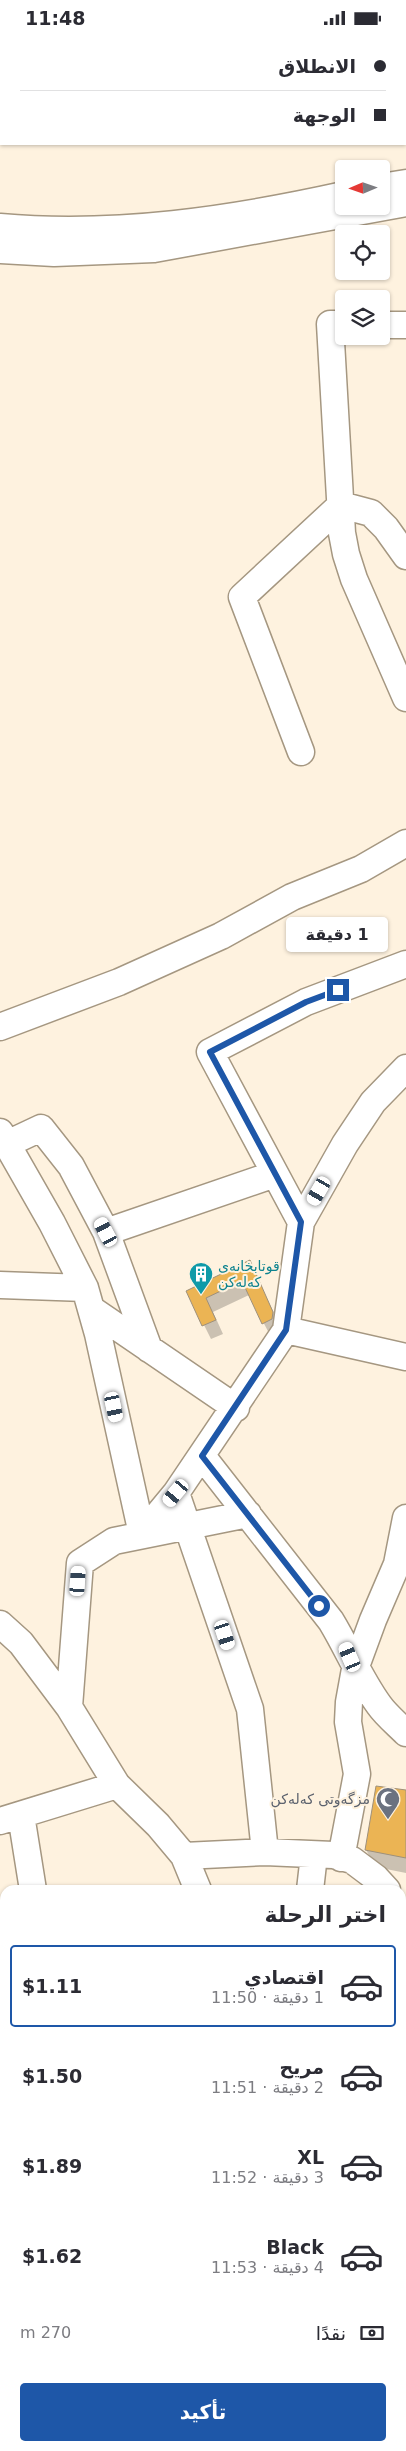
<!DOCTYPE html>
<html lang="ar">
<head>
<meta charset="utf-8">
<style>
  :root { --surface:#fff; --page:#f7f7f7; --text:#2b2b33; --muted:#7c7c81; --line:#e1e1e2; --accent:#1e57a8 }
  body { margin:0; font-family:"DejaVu Sans","Noto Naskh Arabic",sans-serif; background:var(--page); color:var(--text); direction:rtl; height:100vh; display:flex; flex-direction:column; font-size:19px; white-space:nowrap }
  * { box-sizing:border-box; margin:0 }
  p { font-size:16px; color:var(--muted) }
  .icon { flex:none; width:28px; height:28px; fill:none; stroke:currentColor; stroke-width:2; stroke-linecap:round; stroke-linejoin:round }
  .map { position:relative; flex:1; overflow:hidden; direction:ltr }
  .panel { position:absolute; left:0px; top:1850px; width:406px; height:566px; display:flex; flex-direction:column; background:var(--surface); border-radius:15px 15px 0 0; box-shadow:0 1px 4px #0004; direction:rtl }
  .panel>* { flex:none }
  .top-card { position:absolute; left:0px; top:0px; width:406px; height:110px; box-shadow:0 1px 4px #0004; direction:rtl; display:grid; align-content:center; height:110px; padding:0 20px; background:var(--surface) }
  .needle { width:32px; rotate:268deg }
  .fabs { position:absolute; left:335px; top:125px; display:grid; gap:10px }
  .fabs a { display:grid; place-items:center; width:55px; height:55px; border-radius:5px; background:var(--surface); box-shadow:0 1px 4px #0004; font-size:25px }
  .end { position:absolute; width:22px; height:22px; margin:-11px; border:6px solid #1e57a8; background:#fff; box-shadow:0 0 0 2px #fff }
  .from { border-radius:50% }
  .bubble { position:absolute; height:35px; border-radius:5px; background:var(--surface); box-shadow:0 1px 4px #0004; font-size:16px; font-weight:700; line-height:35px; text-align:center; direction:rtl }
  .car { position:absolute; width:15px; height:30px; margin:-15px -8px; border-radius:6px; box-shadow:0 0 4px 1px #0007; background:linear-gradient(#fff 24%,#345 0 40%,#fff 0 76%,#345 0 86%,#fff 0) }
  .top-card b { display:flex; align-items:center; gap:18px; height:48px; font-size:19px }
  .top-card b+b { border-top:1px solid var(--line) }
  .top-card i { width:12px; height:12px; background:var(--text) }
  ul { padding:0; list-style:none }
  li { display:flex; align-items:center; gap:15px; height:82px; margin:0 10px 8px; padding:0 10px; border:2px solid transparent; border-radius:5px }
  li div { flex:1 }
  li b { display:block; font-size:19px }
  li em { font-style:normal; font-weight:700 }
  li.selected { border-color:var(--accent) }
  li>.icon { width:45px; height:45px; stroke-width:1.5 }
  h2 { padding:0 20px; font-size:22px; line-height:60px }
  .pay { display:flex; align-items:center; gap:12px; height:55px; padding:0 20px; font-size:19px }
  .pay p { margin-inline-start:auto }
  .primary-button { display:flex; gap:10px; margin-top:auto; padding:10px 20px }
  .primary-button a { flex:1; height:58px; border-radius:5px; background:var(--accent); color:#fff; font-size:20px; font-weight:700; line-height:58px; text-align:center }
  .status { display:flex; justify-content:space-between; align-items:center; height:35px; padding:0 25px; background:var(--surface); direction:ltr }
  .status svg { height:14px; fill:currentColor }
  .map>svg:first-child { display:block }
  .shadow { fill:#0003 }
  .building { fill:#ebb454; stroke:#9e907b }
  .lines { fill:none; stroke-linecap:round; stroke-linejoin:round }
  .minor-casing { stroke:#a59781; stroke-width:29 }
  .minor { stroke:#fff; stroke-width:26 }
  .route { stroke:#1e57a8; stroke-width:6 }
  .labels { text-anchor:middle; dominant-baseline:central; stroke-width:4; stroke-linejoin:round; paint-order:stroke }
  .culture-label { font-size:14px; fill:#0d838f; stroke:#fef2df; text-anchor:start }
  .worship-label { font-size:14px; fill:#5b616d; stroke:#fef2df; text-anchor:end }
</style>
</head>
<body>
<div class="status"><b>11:48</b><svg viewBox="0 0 49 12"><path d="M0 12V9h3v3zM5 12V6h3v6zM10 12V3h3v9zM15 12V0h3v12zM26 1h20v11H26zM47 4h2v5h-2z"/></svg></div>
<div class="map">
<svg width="406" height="2416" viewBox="0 0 406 2416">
  <rect width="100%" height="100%" fill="#fef2df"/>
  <path class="shadow" d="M249,1227l32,65 -10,10 -22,-42 -36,17 10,22 -12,5 -24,-48z
    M406,1757v81l-30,-6 -10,-17z"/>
  <path class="building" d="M250,1225l23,52 -1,7 -10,5 -20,-43 -36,17 10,22 -14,6 -16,-35z
    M376,1751l30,4v68l-41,-8z"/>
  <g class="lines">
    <g class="minor-casing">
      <path id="minor" d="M405,21h1
        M0,30h1
        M381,152l25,-4
        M0,192c116,10 231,-7 344,-32
        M0,215l54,3 100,-4 252,-46
        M344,289h-14l12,209 4,21 8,25 52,119
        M381,290h25
        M341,470l30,8 15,15 20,28
        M301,717l-59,-155 99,-92
        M0,992l119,-45 102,-46 71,-39 69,-28 45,-26
        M0,1097l52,91 33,65 13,46 44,200
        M7,1109l34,-16 30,38 35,66 43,117
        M301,1187l-91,-170 96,-50 100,-38
        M106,1197l169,-58
        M0,1250l85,3
        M91,1274l145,99
        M286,1295l120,27
        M202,1421l129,165c17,28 29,58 48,84 7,10 18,19 27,28
        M176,1458l74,216 15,143
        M142,1499l34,-41 110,-163 15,-108 44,-78 28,-42 33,-34
        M0,1589l21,19 48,64 48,78 41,40 26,31 14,34
        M69,1672l11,-144 34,-22 134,-27
        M21,1780l12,75
        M0,1786l117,-36
        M184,1821l81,-4 68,3 19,5 24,18 11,12
        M341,1823l16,-84 -9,-52 1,-20 6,-33 18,-49 24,-56 9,-46
        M310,1855l4,-35
        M401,1885l3,19 -3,66
        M0,1918l5,-1
        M0,1976l5,-1
        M0,2134l5,4
        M401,2186l5,-21
        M0,2332l5,4
        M98,2411l5,5
        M353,2411l7,5
        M41,2416v-5
        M209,2416l3,-5"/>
    </g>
    <use href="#minor" class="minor"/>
  </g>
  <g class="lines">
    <path class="route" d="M319,1571l-117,-150 84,-126 15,-108 -91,-170 96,-50 32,-12"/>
  </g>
  <defs>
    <g id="building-pin" transform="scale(1.25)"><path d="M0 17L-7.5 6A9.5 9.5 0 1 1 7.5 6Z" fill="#0f9aa8" stroke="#fef2df"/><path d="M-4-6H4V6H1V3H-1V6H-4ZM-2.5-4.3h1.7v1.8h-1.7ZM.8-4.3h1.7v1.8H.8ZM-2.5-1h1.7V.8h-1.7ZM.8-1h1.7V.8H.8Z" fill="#fff"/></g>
    <g id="mosque-pin" transform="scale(1.25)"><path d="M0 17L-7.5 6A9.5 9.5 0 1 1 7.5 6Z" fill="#6b7280" stroke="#fef2df"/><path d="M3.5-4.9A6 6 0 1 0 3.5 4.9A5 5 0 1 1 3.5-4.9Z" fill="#fff"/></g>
  </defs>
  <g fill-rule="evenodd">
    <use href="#building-pin" x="201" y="1239"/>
    <use href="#mosque-pin" x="388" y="1764"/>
  </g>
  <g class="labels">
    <g class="culture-label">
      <text x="218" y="1231">قوتابخانەی<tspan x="218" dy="16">کەلەکن</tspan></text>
    </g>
    <g class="worship-label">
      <text x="370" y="1764">مزگەوتی کەلەکن</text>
    </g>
  </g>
</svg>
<div class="fabs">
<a><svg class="needle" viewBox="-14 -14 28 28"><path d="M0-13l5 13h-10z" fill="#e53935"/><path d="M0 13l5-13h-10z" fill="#7c7c81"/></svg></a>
<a><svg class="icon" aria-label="locate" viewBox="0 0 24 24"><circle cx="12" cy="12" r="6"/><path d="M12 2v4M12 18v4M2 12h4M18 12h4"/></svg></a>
<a><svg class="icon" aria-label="layers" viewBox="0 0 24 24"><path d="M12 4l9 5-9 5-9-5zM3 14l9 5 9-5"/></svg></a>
</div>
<i class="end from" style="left:319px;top:1571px"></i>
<i class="end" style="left:338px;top:955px"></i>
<div class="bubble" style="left:286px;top:882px;width:102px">1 دقيقة</div>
<i class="car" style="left:319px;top:1156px;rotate:210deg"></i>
<i class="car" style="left:106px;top:1197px;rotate:332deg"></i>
<i class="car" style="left:114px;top:1372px;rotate:168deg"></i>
<i class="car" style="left:176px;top:1458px;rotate:220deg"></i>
<i class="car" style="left:78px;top:1546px;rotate:4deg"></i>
<i class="car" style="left:225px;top:1600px;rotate:162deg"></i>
<i class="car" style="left:350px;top:1622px;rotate:337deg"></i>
<div class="top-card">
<b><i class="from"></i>الانطلاق</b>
<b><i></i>الوجهة</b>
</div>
<section class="panel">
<h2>اختر الرحلة</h2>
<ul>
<li class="selected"><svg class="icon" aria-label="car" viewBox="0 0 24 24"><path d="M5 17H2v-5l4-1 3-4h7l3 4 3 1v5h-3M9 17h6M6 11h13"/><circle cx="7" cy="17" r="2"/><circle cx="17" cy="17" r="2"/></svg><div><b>اقتصادي</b><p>1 دقيقة · 11:50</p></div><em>$1.11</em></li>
<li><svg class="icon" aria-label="car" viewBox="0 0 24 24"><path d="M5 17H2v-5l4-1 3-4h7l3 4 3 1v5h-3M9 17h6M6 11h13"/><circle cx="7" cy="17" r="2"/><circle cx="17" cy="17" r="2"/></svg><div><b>مريح</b><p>2 دقيقة · 11:51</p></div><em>$1.50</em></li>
<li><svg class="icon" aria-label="car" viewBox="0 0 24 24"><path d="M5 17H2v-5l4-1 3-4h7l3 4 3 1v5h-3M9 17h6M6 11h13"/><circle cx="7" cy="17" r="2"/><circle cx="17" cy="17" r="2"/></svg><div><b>XL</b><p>3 دقيقة · 11:52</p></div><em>$1.89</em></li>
<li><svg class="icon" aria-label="car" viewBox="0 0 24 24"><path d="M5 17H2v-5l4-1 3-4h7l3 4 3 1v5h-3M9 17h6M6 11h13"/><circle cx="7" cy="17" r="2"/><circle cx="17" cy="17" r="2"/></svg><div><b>Black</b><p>4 دقيقة · 11:53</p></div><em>$1.62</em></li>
</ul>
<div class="pay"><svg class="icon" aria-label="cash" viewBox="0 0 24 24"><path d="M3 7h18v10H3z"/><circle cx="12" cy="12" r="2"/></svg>نقدًا<p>270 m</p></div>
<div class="primary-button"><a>تأكيد</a></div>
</section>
</div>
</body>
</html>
